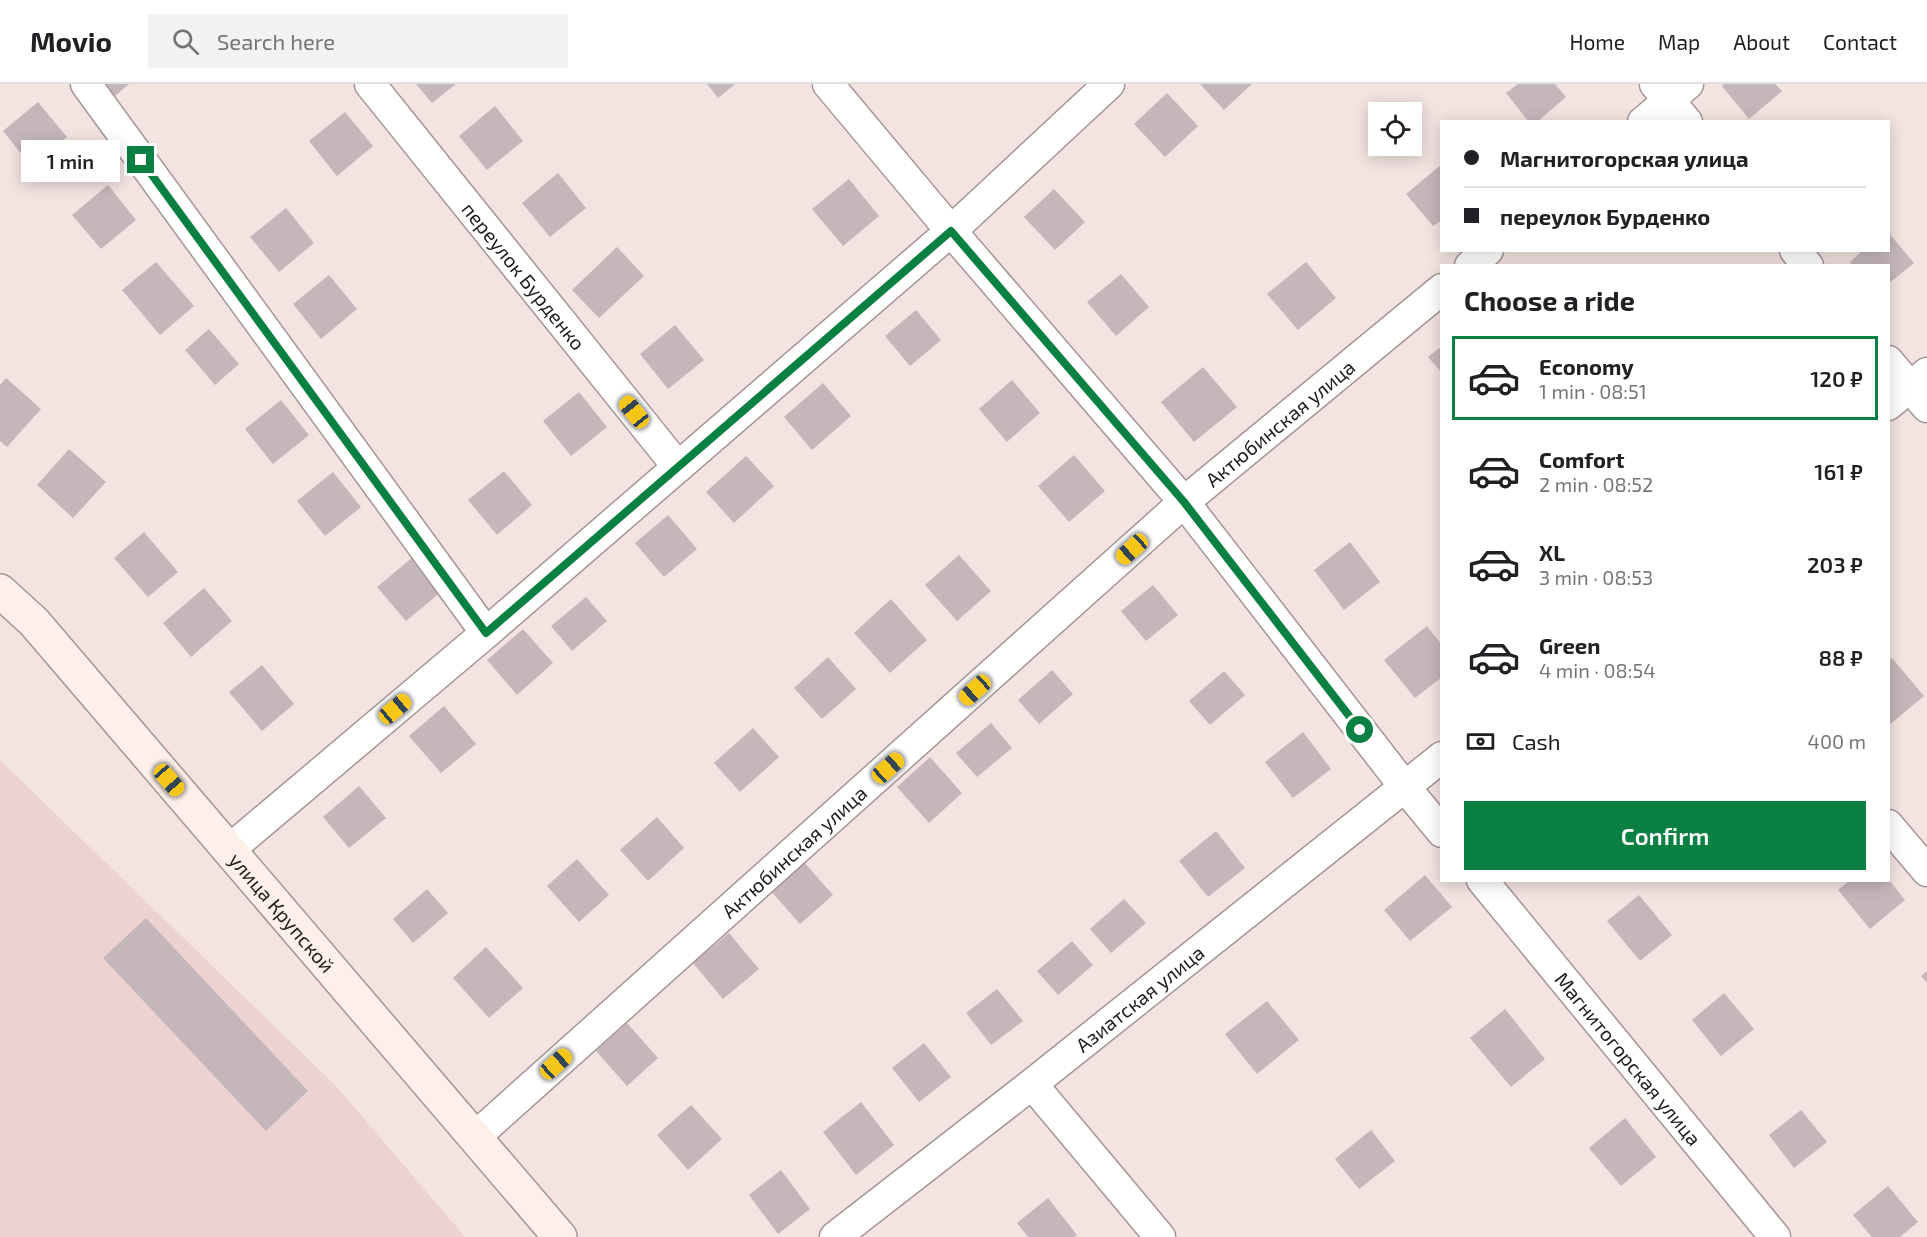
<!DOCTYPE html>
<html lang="en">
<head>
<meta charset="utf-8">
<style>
  :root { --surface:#fff; --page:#f2f2f2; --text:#202124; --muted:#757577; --line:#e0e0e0; --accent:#0b8043 }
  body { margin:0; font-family:"Exo 2",sans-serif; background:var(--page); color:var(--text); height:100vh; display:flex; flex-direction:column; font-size:22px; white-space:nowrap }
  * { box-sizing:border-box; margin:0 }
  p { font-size:20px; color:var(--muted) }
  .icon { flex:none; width:33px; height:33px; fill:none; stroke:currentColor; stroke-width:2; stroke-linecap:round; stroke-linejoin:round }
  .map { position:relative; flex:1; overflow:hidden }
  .sheet { position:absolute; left:1440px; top:180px; width:450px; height:618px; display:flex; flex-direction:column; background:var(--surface); border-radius:0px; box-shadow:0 3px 15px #0003 }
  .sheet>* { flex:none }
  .guide { position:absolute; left:1440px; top:36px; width:450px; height:132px; border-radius:0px; box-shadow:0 3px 15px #0003; display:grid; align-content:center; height:132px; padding:0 24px; background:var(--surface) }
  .controls { position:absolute; left:1368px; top:18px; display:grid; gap:12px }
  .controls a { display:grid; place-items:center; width:54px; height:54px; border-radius:0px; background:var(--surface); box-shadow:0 3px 15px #0003; font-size:30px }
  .end { position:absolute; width:27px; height:27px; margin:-14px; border:8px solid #0b8043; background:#fff; box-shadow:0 0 0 3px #fff }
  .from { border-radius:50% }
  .bubble { position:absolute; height:42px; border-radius:0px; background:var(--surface); box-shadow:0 3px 15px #0003; font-size:20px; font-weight:600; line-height:42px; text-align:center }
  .car { position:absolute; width:18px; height:36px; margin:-18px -9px; border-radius:8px; box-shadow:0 0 4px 2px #0007; background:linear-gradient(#f5c518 24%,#345 0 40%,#f5c518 0 76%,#345 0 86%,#f5c518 0) }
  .guide b { display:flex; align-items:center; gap:21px; height:57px; font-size:22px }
  .guide b+b { border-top:2px solid var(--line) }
  .guide i { width:15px; height:15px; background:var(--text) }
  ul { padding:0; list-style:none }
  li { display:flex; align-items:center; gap:18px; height:84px; margin:0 12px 9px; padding:0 12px; border:3px solid transparent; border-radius:0px }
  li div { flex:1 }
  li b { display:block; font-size:22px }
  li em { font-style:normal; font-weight:600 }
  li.selected { border-color:var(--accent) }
  li>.icon { width:54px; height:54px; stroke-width:1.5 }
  h2 { padding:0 24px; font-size:27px; line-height:72px }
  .pay { display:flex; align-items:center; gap:15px; height:66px; padding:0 24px; font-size:22px }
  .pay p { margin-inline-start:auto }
  .action { display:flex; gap:12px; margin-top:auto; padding:12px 24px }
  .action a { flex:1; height:69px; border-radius:0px; background:var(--accent); color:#fff; font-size:24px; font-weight:600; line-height:69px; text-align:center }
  header { display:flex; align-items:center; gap:36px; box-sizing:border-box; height:84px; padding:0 30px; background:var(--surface); border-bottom:2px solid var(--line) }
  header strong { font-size:28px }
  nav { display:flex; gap:33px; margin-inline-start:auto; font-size:21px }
  .search { width:420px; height:54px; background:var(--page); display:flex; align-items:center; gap:15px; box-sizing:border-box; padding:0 21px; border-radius:0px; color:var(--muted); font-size:22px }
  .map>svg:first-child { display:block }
  .built { fill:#ecd3d2 }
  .building { fill:#c5b6bb }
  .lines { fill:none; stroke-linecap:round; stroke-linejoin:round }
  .street-casing { stroke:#a49594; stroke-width:33 }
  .secondary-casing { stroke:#a49594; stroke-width:36 }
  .street { stroke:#fff; stroke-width:30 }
  .secondary { stroke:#fcf0e9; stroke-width:33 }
  .route { stroke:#0b8043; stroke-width:8 }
  .labels { text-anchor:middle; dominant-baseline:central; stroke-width:4.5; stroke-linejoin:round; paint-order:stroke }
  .street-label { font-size:20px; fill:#221d1c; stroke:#fff }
</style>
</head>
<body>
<header>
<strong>Movio</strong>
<div class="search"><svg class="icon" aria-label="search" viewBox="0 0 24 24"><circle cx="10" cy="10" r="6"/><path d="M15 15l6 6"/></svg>Search here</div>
<nav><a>Home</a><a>Map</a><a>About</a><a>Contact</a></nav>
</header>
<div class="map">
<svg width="1927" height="1153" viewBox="0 0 1927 1153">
  <rect width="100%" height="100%" fill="#f3e3e1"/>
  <path class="built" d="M0,676l336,326 129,151h-465z"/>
  <path class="building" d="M94,0h35l-20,17z
    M416,0h40l-24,19z
    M707,0h28l-17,14z
    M1200,0h52l-28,26z
    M1518,0h37l11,13 -29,25h-8l-23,-29z
    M1724,0h51l7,7 -33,28 -27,-33z
    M1167,9l31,33 -33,31 -31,-33z
    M38,18l29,35 -36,29 -28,-35z
    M495,22l28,35 -36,29 -28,-34z
    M345,28l28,34 -36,30 -28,-35z
    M1442,80v56l-9,6 -27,-32z
    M558,89l28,35 -36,29 -28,-34z
    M849,95l30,37 -36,30 -31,-37z
    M108,101l28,35 -35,29 -29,-34z
    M1054,105l31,33 -30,28 -31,-33z
    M286,124l28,35 -35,29 -29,-35z
    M1888,148l26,31 -26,21v-18h-35l-3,-4 13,-12h25z
    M617,163l27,29 -45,42 -27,-28z
    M156,178l38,44 -34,29 -38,-45z
    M1306,178l30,36 -38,32 -31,-36z
    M1121,190l28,33 -33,29 -29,-34z
    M329,191l28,34 -36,30 -28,-35z
    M916,226l25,30 -31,26 -25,-30z
    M675,241l29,35 -36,29 -28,-35z
    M209,245l30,35 -24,21 -30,-35z
    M1442,262v27l-14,-16z
    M1203,283l34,40 -43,35 -33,-40z
    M6,294l35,31 -34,38 -7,-6v-56z
    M1012,296l28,33 -33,29 -28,-33z
    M823,299l28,33 -39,34 -28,-33z
    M579,308l28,35 -36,29 -28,-35z
    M281,316l28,35 -36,29 -28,-35z
    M69,365l37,33 -33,36 -36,-33z
    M1074,371l31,36 -36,31 -31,-36z
    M746,372l28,30 -40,37 -28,-31z
    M504,387l28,34 -35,30 -29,-35z
    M333,388l28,35 -36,29 -28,-35z
    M668,431l29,34 -33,28 -29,-34z
    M144,448l34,40 -30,25 -34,-39z
    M1350,458l30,40 -36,28 -30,-40z
    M959,471l32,36 -34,30 -32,-36z
    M413,473l28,35 -35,29 -29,-34z
    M1153,501l25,30 -32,26 -25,-30z
    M204,504l28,33 -41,36 -28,-34z
    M586,513l21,24 -35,30 -21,-25z
    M891,515l36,41 -37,33 -36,-40z
    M1427,542l15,19v32l-27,21 -31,-38z
    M523,545l30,34 -36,32 -30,-35z
    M828,573l28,32 -34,30 -28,-31z
    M1892,574l32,38 -36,30v-65z
    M262,581l32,39 -32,27 -33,-39z
    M1052,586l21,24 -34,30 -21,-24z
    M1224,587l21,24 -35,30 -21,-24z
    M444,622l32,38 -35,29 -32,-37z
    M991,639l21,25 -35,29 -21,-24z
    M753,644l26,29 -39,35 -26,-29z
    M1303,648l28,37 -38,29 -28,-36z
    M930,673l32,36 -33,30 -32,-36z
    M359,702l27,32 -37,30 -26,-31z
    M657,733l27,31 -36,33 -28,-31z
    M1216,747l29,37 -37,29 -29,-36z
    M577,775l32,36 -30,27 -32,-36z
    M803,777l30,34 -33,29 -30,-34z
    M1425,791l27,32 -42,34 -26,-31z
    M1850,796h39l16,20 -35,29 -32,-39z
    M427,805l21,24 -35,30 -20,-24z
    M1639,811l33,40 -32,26 -33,-40z
    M1124,815l22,24 -35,30 -21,-24z
    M146,834l162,173 -42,40 -163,-173z
    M729,849l30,36 -36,30 -30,-36z
    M1072,857l21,24 -35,30 -21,-24z
    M486,863l37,41 -34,30 -36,-40z
    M1927,887v12l-6,-7z
    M997,905l26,32 -32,24 -25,-32z
    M1724,909l30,36 -33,27 -29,-36z
    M1267,917l32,39 -42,34 -32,-40z
    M1505,925l40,50 -34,28 -41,-49z
    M627,939l31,35 -31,28 -31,-35z
    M924,959l27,34 -32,25 -27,-34z
    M861,1018l33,43 -38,30 -33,-43z
    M691,1021l31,34 -34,31 -31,-35z
    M1801,1026l26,32 -33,26 -25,-33z
    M1625,1034l31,39 -35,29 -32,-38z
    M1371,1046l24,31 -36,28 -24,-30z
    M781,1086l29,39 -32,25 -29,-39z
    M1888,1102l30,36 -18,15h-28l-19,-22z
    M1048,1114l29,37 -3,2h-46l-11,-14z"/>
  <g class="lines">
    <g class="street-casing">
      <g id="street">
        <path d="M86,0l400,549"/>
        <path id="s1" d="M370,0l308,383"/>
        <path d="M828,0l123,147 233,271 220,284 38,46"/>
        <path d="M1655,0l32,38"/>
        <path d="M1643,38l45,-38"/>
        <path d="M1795,166l13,16"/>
        <path d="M1470,182l18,-16"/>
        <path d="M1888,277l39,46"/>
        <path d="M1888,321l39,-32"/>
        <path d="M1888,741l39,46"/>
        <path d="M229,766l257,-217 465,-402 158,-147"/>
        <path id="s2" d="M1482,796l293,357"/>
        <path d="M1032,1000l128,153"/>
        <path id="s3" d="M475,1053l709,-635 258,-213"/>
        <path id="s4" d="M835,1153l197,-153 410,-327"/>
      </g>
    </g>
    <g class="secondary-casing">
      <g id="secondary">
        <path id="s5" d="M0,507l34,31 526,615"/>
      </g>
    </g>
    <use href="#street" class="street"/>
    <use href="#secondary" class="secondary"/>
  </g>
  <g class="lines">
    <path class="route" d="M141,76l345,473 465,-402 233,271 176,228"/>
  </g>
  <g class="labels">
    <g class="street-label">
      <text stroke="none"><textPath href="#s1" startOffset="246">переулок Бурденко</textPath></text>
      <text stroke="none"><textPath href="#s3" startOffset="1076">Актюбинская улица</textPath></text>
      <text stroke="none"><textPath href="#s3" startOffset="428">Актюбинская улица</textPath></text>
      <text stroke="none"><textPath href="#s5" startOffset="428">улица Крупской</textPath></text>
      <text stroke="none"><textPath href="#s4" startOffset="387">Азиатская улица</textPath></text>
      <text stroke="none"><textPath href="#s2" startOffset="231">Магнитогорская улица</textPath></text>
    </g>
  </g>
</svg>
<div class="controls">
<a><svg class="icon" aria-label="locate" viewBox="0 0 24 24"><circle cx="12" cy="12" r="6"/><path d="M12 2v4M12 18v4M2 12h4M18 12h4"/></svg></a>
</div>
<i class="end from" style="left:1360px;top:646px"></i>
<i class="end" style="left:141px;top:76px"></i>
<div class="bubble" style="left:21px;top:56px;width:99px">1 min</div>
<i class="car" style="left:634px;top:328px;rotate:321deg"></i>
<i class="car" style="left:1132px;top:465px;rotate:228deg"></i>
<i class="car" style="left:975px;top:606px;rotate:228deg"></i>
<i class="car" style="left:395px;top:625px;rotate:50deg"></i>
<i class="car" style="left:888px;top:684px;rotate:48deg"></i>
<i class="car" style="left:169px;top:696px;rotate:139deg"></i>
<i class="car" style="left:556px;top:980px;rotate:48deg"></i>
<div class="guide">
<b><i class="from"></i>Магнитогорская улица</b>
<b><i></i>переулок Бурденко</b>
</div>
<section class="sheet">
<h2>Choose a ride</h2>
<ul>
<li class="selected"><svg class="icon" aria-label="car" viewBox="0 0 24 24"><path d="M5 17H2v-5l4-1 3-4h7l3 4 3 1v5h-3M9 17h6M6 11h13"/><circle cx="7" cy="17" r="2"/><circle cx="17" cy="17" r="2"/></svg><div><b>Economy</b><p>1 min · 08:51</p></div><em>120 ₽</em></li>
<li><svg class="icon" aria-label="car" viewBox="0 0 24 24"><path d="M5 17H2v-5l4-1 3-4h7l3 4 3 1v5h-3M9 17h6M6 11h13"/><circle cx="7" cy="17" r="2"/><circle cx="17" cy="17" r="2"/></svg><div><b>Comfort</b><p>2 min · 08:52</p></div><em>161 ₽</em></li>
<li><svg class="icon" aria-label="car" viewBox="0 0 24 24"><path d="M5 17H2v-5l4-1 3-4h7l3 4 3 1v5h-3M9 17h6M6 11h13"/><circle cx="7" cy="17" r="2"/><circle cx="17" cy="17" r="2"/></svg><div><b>XL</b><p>3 min · 08:53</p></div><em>203 ₽</em></li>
<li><svg class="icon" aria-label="car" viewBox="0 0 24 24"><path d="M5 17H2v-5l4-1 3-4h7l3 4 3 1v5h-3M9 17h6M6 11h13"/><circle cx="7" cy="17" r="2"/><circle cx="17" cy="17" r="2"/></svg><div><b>Green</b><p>4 min · 08:54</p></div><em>88 ₽</em></li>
</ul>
<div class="pay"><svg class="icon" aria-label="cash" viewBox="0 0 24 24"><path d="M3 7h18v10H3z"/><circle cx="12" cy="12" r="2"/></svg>Cash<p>400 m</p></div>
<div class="action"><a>Confirm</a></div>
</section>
</div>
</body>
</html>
